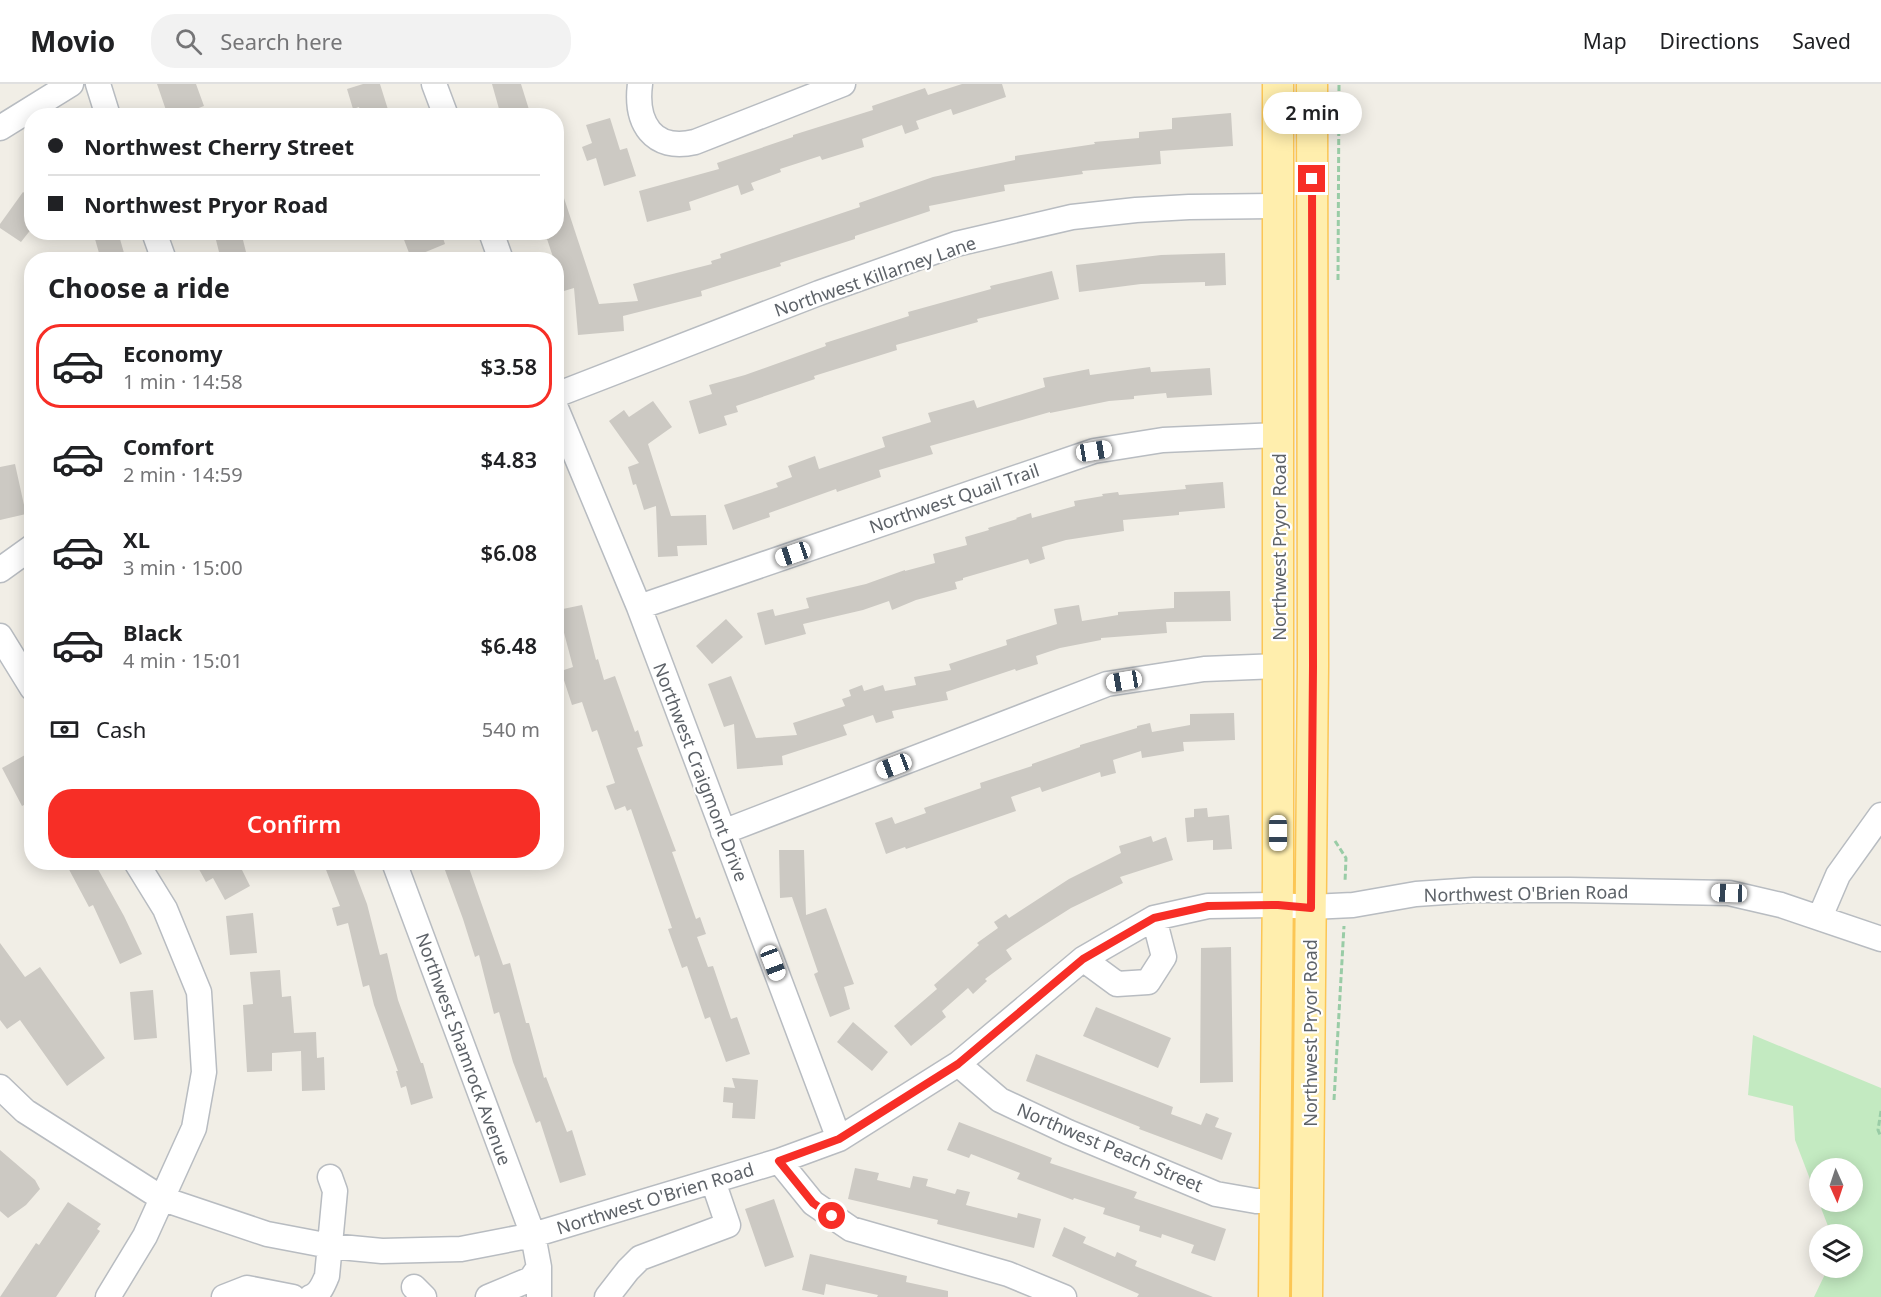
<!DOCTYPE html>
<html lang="en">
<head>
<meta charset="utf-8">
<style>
  :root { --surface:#fff; --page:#f2f2f2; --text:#202124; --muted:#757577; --line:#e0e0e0; --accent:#f72e26 }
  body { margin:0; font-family:"Noto Sans",sans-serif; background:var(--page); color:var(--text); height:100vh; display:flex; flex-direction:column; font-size:22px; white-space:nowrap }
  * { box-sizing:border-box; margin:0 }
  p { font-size:20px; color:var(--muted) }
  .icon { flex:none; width:33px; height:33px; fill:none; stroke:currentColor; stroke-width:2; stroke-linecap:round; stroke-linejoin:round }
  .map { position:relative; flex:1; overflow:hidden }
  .sheet { position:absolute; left:24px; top:168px; width:540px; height:618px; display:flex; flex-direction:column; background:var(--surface); border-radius:24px; box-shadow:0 3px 15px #0003 }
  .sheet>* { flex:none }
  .top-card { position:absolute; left:24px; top:24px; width:540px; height:132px; border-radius:24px; box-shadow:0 3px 15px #0003; display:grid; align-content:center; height:132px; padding:0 24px; background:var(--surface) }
  .needle { width:39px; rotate:177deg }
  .buttons { position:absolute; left:1809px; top:1074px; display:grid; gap:12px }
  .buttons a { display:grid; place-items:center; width:54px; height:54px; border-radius:50%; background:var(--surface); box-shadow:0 3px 15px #0003; font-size:30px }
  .end { position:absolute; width:27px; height:27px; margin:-14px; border:8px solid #f72e26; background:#fff; box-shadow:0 0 0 3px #fff }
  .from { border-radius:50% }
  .bubble { position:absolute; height:42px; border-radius:21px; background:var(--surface); box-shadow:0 3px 15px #0003; font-size:20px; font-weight:600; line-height:42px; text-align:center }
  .car { position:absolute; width:18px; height:36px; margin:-18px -9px; border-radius:8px; box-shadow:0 0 4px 2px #0007; background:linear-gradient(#fff 24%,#345 0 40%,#fff 0 76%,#345 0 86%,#fff 0) }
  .top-card b { display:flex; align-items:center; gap:21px; height:57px; font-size:22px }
  .top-card b+b { border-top:2px solid var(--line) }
  .top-card i { width:15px; height:15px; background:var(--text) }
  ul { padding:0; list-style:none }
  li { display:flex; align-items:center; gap:18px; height:84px; margin:0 12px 9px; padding:0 12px; border:3px solid transparent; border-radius:24px }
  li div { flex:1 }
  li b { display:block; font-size:22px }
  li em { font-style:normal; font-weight:600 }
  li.active { border-color:var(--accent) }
  li>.icon { width:54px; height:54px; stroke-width:1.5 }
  h2 { padding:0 24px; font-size:27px; line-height:72px }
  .pay { display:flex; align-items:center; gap:15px; height:66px; padding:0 24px; font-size:22px }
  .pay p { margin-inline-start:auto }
  .action { display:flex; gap:12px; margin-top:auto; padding:12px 24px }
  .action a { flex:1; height:69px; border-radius:24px; background:var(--accent); color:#fff; font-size:24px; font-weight:600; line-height:69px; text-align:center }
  header { display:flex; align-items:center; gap:36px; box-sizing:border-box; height:84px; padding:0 30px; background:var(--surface); border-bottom:2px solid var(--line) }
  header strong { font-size:28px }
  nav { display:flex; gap:33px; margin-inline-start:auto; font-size:21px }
  .search { width:420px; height:54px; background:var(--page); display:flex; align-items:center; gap:15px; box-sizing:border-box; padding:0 21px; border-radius:24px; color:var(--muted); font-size:22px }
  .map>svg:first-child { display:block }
  .green { fill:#c3eac1; fill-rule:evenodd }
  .building { fill:#ccc9c3 }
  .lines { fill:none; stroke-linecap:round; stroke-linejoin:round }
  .minor-casing { stroke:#b8bcc1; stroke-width:27 }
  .major-casing { stroke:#fcc654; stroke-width:33 }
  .path { stroke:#99cca6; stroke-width:3; stroke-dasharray:6 3; stroke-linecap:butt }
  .minor { stroke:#fff; stroke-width:24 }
  .major { stroke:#ffeead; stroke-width:30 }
  .route { stroke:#f72e26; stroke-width:8 }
  .labels { text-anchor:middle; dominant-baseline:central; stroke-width:4.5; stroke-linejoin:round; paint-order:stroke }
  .street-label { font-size:18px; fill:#5d6268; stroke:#fff }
</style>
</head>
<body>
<header>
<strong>Movio</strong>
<div class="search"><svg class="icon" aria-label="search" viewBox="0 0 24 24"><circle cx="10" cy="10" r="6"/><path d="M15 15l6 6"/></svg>Search here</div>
<nav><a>Map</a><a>Directions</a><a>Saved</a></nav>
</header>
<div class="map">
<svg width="1881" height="1213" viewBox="0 0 1881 1213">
  <rect width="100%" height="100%" fill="#f1eee6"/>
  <path class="green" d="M1753,951l128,53v209h-67l14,-29h24v-34h-21l-36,-94 -2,-34 -45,-11zM1820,1084h32v34h-32z"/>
  <path class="building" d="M157,0h39l8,22 -8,3 2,7h-30z
    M363,0h17l10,32h-29l-2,-9 -6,2 -6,-20z
    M492,0h29l10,32h-30z
    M962,0h40l4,13 -53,18 -2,-6 -35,12 3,8 -14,5 -3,-9 -40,14 2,8 -42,13 -2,-4 -40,13 1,3 -30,11 3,7 -13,5 -3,-10 -49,17 2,8 -44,12 -8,-31 80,-22 -2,-6 76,-26v-2l80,-25 -1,-4 53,-18 3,7z
    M1231,29l2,33 -73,5 1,13 -79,7 1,3 -79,11 1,6 -76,15 1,5 -75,25v3l-75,24 1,3 -80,25 1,5 -79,20 1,15 -46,4 -4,-47 -10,3 -8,-23v-8h-2l-7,-21h2l-2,-7h9v-45l4,-1 39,118 39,-3 -5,-17 79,-20 -1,-3 10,-3 -1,-4 140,-47 -1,-4 74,-26 82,-17v-4l80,-12 -1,-2 45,-4v-6l33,-3v-11z
    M610,34l10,32 7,-2 9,28 -32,10 -8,-28 -9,3 -5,-14 10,-4 -6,-18z
    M23,108l9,6v30l-11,14 -21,-14v-4z
    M93,148h25l8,28h-25z
    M214,148h27l7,28h-27z
    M401,148h40l4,12 -34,14z
    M1225,169l1,32 -21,1v-4l-64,2 -62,8 -3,-27 85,-10z
    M1052,187l7,28 -82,20 1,3 -82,23 1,5 -83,26 1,3 -79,27 2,6 -14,4 3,9 -28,9 -10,-33 23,-7 -3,-9 36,-10 81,-29 -1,-3 84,-27 -1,-4 83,-23 -1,-3z
    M1150,283l1,5 59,-4 2,27 -45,3 -1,-5 -32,3v3l-25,2 -59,12v-1l-120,34 3,8 -54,16 2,7 -44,15 -1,-3 -67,24 1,4 -37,13 -9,-25 54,-18 -2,-4 16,-6 -4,-11 27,-10 4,13 66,-22 -3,-10 49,-15 -3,-9 46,-13 3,8 68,-21 -2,-9 46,-9 1,6z
    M653,317l19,26 -24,17 23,72 35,-1 1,30 -30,1 1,10 -20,1 -2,-51 -12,4 -8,-26 -3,1 -5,-18 11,-4 -30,-42 15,-11 5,7z
    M15,380l11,50 -26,6v-53z
    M1223,398l2,26 -46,4v3l-56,5 1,11 -58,9 -24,7 3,12 -15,5 -2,-5 -65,19v2l-8,2 2,7 -41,11 -24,10 -3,-9 -26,9 -60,14 3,10 -41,11 -8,-32 16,-4 2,7 34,-8 -3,-10 60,-14 39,-14v1l30,-8 -2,-9 34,-9 -2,-8 24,-7 -1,-2 29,-9 -1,-1 15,-5 1,5 43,-12 -1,-5 29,-5 -1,-2 16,-2 1,3 67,-6 -1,-4z
    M1230,507l1,30 -65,1 1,11 -66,5v2l-41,8 -24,8 2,8 -22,7 -1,-2 -69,23 2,8 -56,11 2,7 -18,5 -3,-8 -30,10 4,10 -65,21 1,9 -46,4 -3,-45 -10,3 -16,-43 23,-8 25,62 41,-3 -4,-12 52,-17 -3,-7 9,-3 -2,-6 13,-5 2,6 19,-6 2,6 31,-6 -2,-8 37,-7 -2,-6 58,-19 -1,-5 51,-16 -3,-15 25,-4 3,16 36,-6v-3l56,-4v-16z
    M582,521l14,55 2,-1 6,21 11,-4 20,56 3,-2 5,16 -6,2 39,103 -4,1 24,67 4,-2 6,17 -9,3 11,30 5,-1 18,53 6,-2 13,37 -24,8 -16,-45 -5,2 -18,-53 -5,2 -14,-39 4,-1 -41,-119 -4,2 -2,-5 -10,4 -9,-24 9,-3 -18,-53 -5,2 -10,-30 -10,3 -11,-34 12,-4 -15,-57z
    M726,535l17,18 -31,27 -16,-18z
    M1234,629l1,27 -52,2 1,9 -42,7 -1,-7 -28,9 3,13 -15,4 -1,-5 -58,20 -2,-5 -29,10 5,14 -110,38 -1,-2 -19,7 -11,-31 17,-6 3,7 31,-11 -2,-5 57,-20 -1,-5 52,-17v-2l48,-17v-2l57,-17v-2l13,-3 2,9 38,-7v-11z
    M25,671l7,13v33l-10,5 -20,-38z
    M1207,724l1,9 21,-2 3,34 -19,1v-10l-26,2 -2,-24 9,-1v-8z
    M1151,752l2,6 13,-5 7,23 -53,17 3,6 -52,25 -49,31 -16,11 6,9 -27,20 2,2 -14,13 -5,-6 -26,23 4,6 -35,29 -17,-20 43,-37 -3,-4 45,-40 -2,-2 21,-15 -4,-6 12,-8 3,4 60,-39 52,-26 -2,-7z
    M779,766h25l2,65 20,-7 28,76 -10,3 6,22 -20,8 -16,-43 4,-2 -26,-75 -12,1z
    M65,778h29l30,54 18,38 -22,10 -27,-59 -4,2z
    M195,778h43l12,24 -25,14 -12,-22 -7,4z
    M323,778h28l16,42 13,51 7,-2 11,47 23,63h2l10,35 -22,7 -5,-19 -5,2 -5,-17h2l-24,-66 -5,-20 -6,2 -15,-64 -11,3 -5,-18 8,-2z
    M442,778h25l36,103 7,-2 16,60h3l15,55 2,-1 21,55 5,-2 14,45 -26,8 -20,-62 -4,2 -23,-61 -14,-50 -5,2 -15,-59 -4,2 -12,-38z
    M253,829l4,40 -27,2 -4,-39z
    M0,859l25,34 15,-10 65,91 -38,28 -47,-66 -13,9 -7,-9z
    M1231,863l2,135 -33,1 1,-135z
    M280,886l2,27 9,-1 3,37 22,-1 1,26 7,-1 1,33 -23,1 -1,-40 -29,2v18l-25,1 -4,-67 10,-1 -3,-32z
    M153,906l4,48 -23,2 -4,-48z
    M1096,923l75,31 -13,30 -75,-32z
    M853,938l35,30 -16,19 -35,-29z
    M1036,970l137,53 -2,7 30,11 5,-12 13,5 -4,9 17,6 -10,27 -83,-31 1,-2 -114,-46z
    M732,994l26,2 -3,39 -23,-1 1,-15 -10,-1 1,-15 11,1z
    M959,1038l93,36 -2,5 87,29 -3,6 92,31 -11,32 -24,-8 3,-8 -32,-11 -1,4 -22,-7 1,-5 -37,-12 2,-6 -31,-10 -1,2 -56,-21 3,-6 -49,-19 -2,4 -22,-8z
    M0,1066l35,30 5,9 -14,16 -18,13 -8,-7z
    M855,1084l24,5 -2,7 33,8 3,-12 15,3 -2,7 29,8 2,-5 13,3 -4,13 51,13 1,-5 23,6 -7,29 -97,-24 1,-4 -90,-21z
    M774,1115l20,58 -29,10 -20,-58z
    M68,1118l33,22 -4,5 3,2 -44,66h-56l36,-54 3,2z
    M1064,1143l22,10 -3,6 32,14 2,-5 20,9 -2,5 78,31h-76l2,-3 -87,-38z
    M810,1170l97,22 -1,6 42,9v6h-71l1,-2 -52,-11 -2,11 -22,-5z"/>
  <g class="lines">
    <g class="minor-casing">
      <path id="minor" d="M98,0l10,32
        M434,0l12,32
        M640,0c-5,39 13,68 55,58l148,-58
        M0,44l71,-44
        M154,148l10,28
        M491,148l10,28
        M556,311l263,-102 137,-49 116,-27 64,-7 53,-3 89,-1
        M556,324l83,199 200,532
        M0,486l32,-23
        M639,523l455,-156 69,-11 116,-5
        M0,552l32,52
        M723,748l384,-148 97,-15 74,-3
        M394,778l139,373 6,32v30
        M1820,833l18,-42 43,-60
        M1083,875l34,25 31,-2 16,-25 -10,-39
        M958,980l42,36 68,32 148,62 40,7h18
        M0,1003l25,24 138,88 104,35 63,12 52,5 79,-2 72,-14 246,-74 60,-22 119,-75 125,-105 71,-41 54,-12 70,-1 33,2 42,-2 63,-11 58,-4h96l159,3 52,12 100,34
        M779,1077l34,42 38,26 157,45 56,23
        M414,1203l10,10
        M108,1213l37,-61 49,-108 10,-56 -5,-80 -34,-83 -29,-47
        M224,1213l23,-9 46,9
        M311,1213c9,-3 12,-12 16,-21l8,-85 -5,-14
        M488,1213l43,-18 8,-12
        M607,1213l21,-27 12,-12 88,-33 -15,-44"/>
    </g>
    <g class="major-casing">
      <path id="major" d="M1274,1213l4,-416v-797
        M1307,1213l6,-631 -1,-582"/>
    </g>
    <path class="path" d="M1338,196l1,-196
      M1335,757l11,17 -1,24
      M1334,1016l10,-174
      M1881,1027l-3,19 3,7"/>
    <use href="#minor" class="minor"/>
    <use href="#major" class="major"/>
  </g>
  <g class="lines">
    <path class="route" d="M832,1132l-19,-13 -34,-42 60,-22 119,-75 125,-105 71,-41 54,-12 70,-1 33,3 2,-242 -1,-487"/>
  </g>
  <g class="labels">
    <g class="street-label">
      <text transform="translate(875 192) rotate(-19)">Northwest Killarney Lane</text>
      <text transform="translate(954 414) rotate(-19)">Northwest Quail Trail</text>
      <text transform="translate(1279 463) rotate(-90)">Northwest Pryor Road</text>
      <text transform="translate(701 688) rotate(69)">Northwest Craigmont Drive</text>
      <text transform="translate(1526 809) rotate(-1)">Northwest O'Brien Road</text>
      <text transform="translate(1310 949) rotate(-90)">Northwest Pryor Road</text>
      <text transform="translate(464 965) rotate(70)">Northwest Shamrock Avenue</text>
      <text transform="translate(1110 1063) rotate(23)">Northwest Peach Street</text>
      <text transform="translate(655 1114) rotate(-17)">Northwest O'Brien Road</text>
    </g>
  </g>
</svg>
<div class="buttons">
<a><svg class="needle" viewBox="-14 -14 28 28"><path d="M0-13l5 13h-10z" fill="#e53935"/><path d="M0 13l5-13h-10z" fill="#757577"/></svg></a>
<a><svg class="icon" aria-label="layers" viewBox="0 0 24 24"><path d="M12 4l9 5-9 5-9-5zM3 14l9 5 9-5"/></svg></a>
</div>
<i class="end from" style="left:832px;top:1132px"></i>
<i class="end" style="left:1312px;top:95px"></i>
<div class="bubble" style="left:1263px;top:8px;width:99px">2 min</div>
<i class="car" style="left:1094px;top:367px;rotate:81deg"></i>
<i class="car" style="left:793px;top:470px;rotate:251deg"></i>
<i class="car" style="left:1124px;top:597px;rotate:260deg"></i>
<i class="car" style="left:894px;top:682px;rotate:249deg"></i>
<i class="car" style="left:1278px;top:749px;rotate:180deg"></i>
<i class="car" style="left:1729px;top:809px;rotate:272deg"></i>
<i class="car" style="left:773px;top:879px;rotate:159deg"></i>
<div class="top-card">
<b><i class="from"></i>Northwest Cherry Street</b>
<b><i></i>Northwest Pryor Road</b>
</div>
<section class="sheet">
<h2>Choose a ride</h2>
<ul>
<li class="active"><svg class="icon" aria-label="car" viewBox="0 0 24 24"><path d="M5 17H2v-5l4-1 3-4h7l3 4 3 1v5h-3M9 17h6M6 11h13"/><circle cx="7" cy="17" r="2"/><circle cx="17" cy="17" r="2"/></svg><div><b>Economy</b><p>1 min · 14:58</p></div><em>$3.58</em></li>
<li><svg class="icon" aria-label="car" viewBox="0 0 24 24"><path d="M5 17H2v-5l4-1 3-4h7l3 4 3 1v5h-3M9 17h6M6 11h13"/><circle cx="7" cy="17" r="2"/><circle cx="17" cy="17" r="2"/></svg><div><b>Comfort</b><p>2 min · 14:59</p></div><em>$4.83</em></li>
<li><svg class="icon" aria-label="car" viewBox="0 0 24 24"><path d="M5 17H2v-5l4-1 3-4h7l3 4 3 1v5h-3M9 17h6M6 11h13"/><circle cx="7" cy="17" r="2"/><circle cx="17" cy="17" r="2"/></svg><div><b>XL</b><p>3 min · 15:00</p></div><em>$6.08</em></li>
<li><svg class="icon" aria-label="car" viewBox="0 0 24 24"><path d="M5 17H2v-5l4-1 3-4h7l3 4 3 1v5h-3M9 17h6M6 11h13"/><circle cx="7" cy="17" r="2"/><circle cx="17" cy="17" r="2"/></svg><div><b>Black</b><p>4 min · 15:01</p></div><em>$6.48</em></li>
</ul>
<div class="pay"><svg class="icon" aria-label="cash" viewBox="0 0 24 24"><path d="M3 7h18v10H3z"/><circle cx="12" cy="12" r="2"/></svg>Cash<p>540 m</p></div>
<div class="action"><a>Confirm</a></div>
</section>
</div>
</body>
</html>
